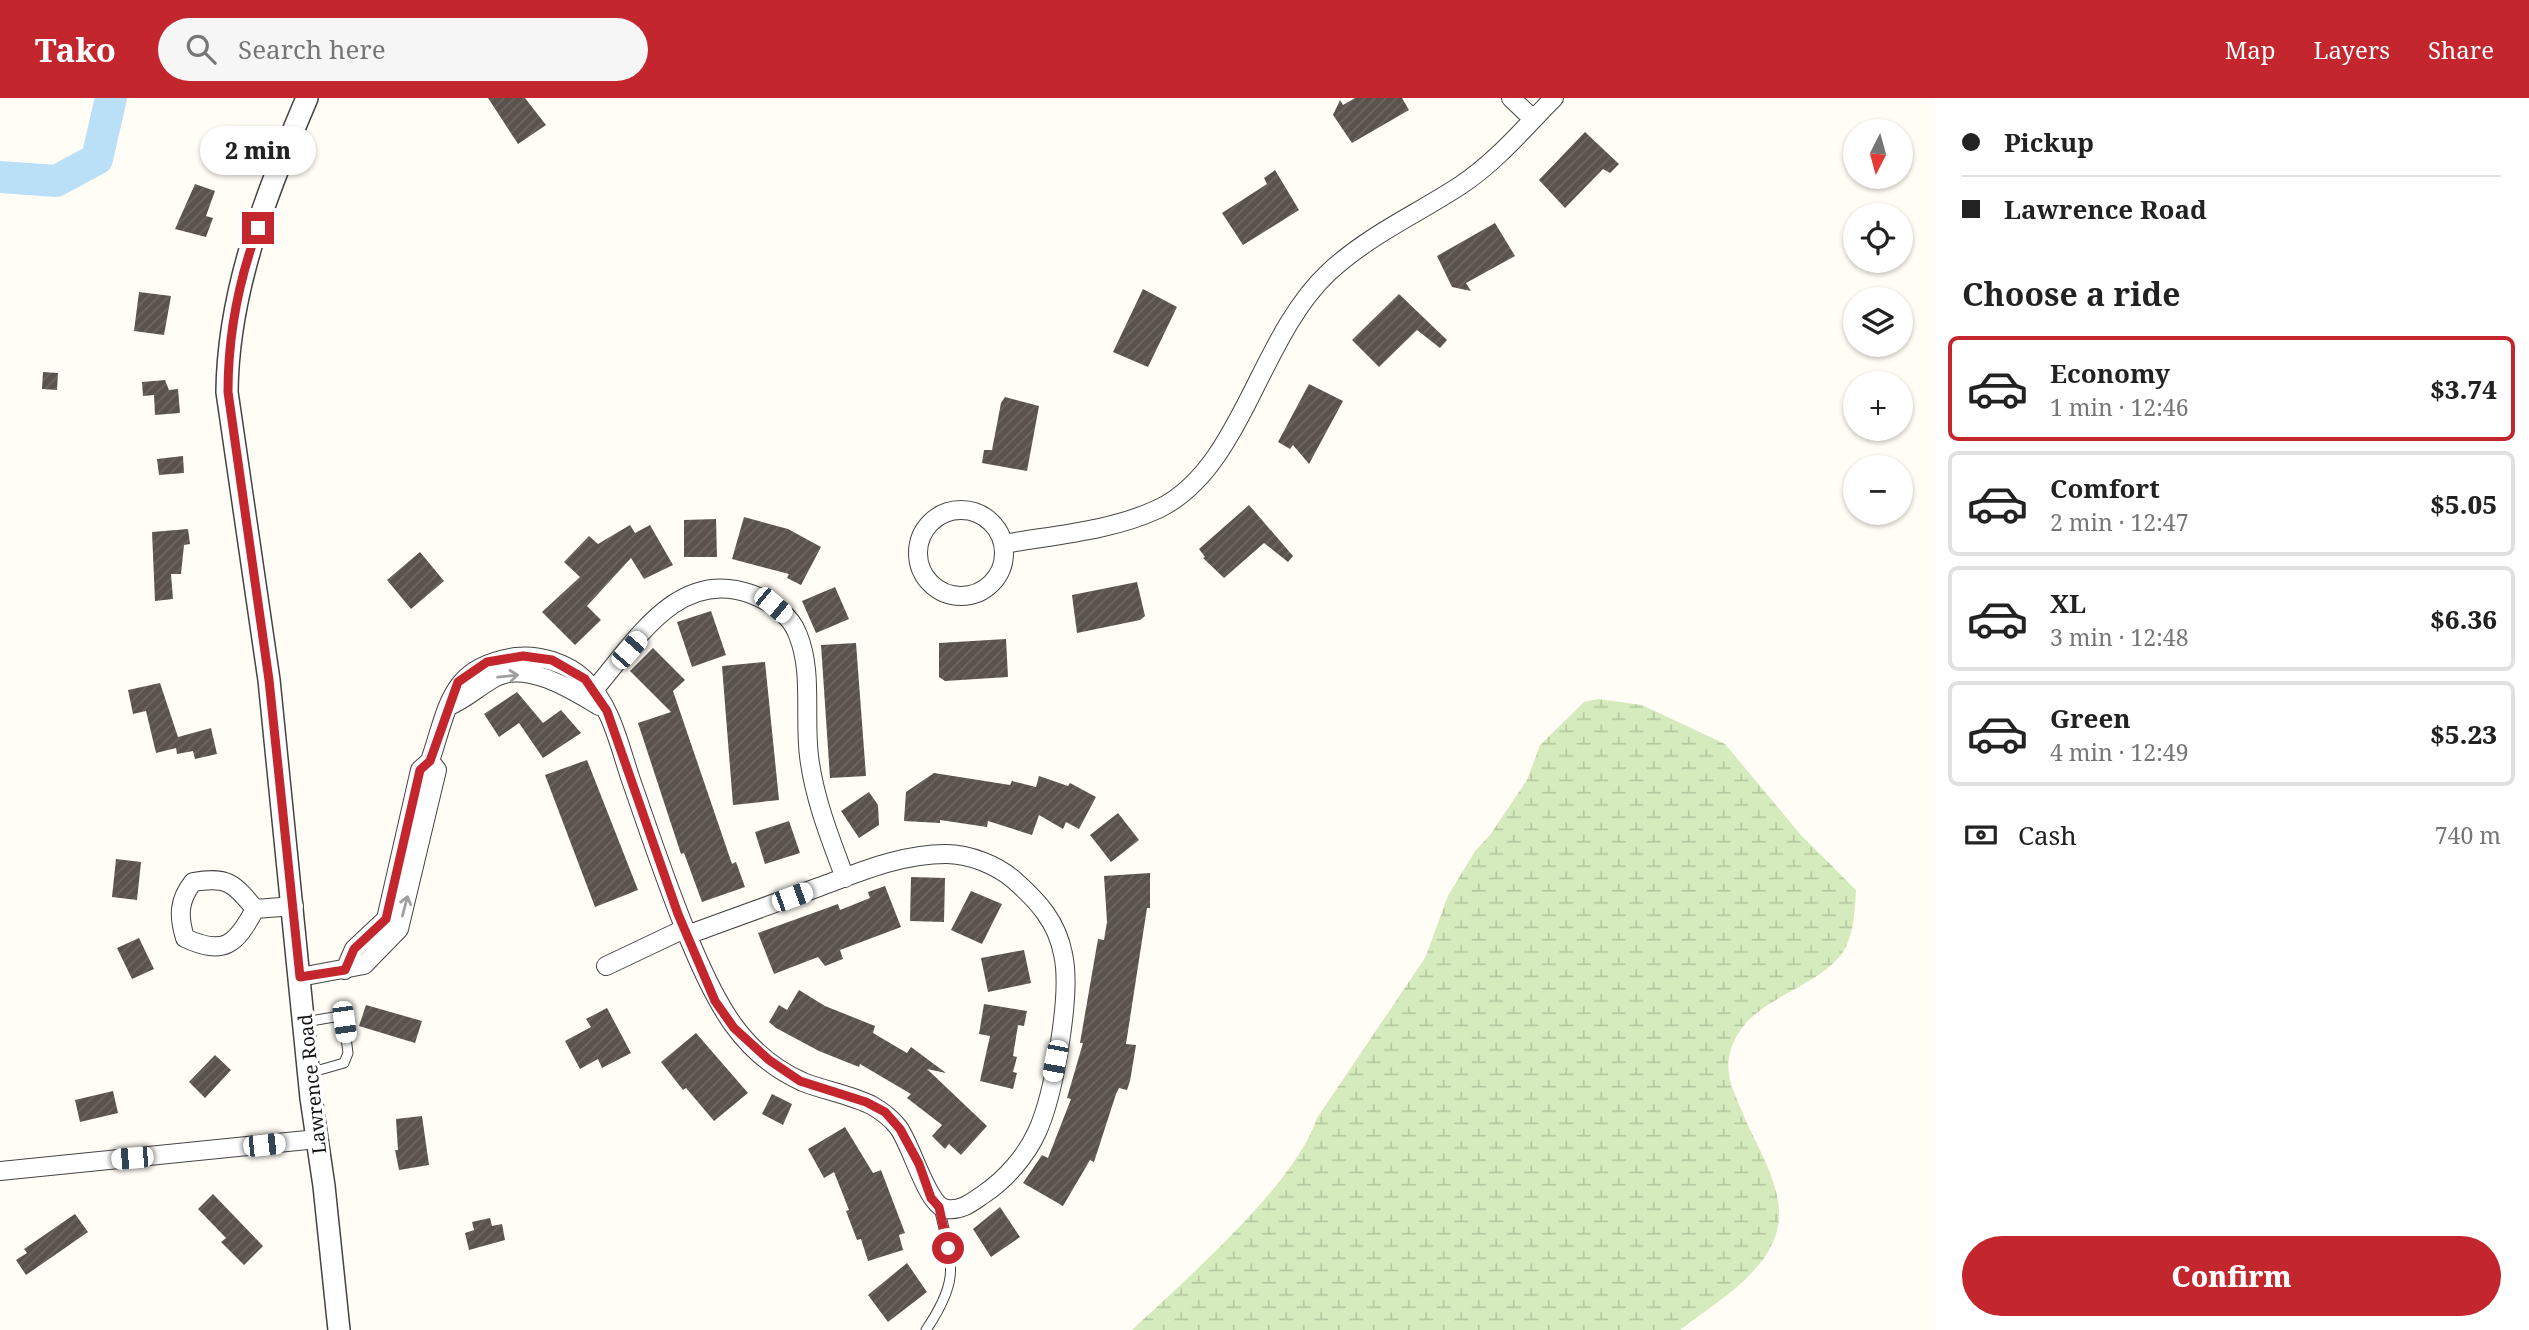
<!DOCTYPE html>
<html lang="en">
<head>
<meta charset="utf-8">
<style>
  :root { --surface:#fff; --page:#f6f6f6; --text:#222; --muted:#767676; --line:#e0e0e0; --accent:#c4262e }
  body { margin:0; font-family:"Noto Serif",serif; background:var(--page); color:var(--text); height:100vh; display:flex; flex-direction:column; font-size:26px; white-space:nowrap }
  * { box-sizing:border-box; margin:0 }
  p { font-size:23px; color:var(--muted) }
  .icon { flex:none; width:38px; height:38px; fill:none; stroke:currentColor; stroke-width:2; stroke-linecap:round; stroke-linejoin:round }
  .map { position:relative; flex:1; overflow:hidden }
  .panel { display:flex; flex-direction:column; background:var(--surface); width:595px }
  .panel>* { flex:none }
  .top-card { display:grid; align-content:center; height:154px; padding:0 28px; background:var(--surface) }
  .needle { width:46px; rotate:186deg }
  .tools { position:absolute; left:1843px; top:21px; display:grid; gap:14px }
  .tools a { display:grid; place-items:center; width:70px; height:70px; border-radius:50%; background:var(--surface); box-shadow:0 2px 5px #0004; font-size:35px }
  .end { position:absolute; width:32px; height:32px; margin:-16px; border:9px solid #c4262e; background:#fff; box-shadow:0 0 0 4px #fff }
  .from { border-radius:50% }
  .bubble { position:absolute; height:49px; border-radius:24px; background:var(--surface); box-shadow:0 2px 5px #0004; font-size:23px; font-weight:800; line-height:49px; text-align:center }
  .car { position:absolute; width:21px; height:42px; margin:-21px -10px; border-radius:9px; box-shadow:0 0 5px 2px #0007; background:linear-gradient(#fff 24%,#345 0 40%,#fff 0 76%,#345 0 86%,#fff 0) }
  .top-card b { display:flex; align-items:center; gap:24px; height:66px; font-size:26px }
  .top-card b+b { border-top:2px solid var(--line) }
  .top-card i { width:18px; height:18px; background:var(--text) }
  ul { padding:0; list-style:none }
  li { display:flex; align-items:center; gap:21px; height:105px; margin:0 14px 10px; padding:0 14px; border:4px solid var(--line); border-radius:10px }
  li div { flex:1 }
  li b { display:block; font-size:26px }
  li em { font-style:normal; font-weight:800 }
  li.current { border-color:var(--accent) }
  li>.icon { width:63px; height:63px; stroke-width:1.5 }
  h2 { padding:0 28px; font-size:32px; line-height:84px }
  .pay { display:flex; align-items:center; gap:18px; height:77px; padding:0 28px; font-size:26px }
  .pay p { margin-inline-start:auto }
  .button { display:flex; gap:14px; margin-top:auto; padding:14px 28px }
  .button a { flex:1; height:80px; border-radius:42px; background:var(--accent); color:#fff; font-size:28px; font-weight:800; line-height:80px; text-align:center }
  header { display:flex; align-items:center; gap:42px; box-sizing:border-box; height:98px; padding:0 35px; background:var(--accent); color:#fff }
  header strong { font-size:33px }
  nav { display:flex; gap:38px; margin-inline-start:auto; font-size:24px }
  .search { width:490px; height:63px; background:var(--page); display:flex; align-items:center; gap:18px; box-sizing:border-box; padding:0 24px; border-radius:38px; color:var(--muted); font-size:26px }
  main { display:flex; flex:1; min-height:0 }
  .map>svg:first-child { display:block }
  .wetland { fill:url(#wetland-marsh) }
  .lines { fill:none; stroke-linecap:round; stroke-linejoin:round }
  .river { stroke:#b9e0f7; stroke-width:32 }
  .building { fill:url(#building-hatch) }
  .service-casing { stroke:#444; stroke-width:11 }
  .minor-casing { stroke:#444; stroke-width:20 }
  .tertiary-casing { stroke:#444; stroke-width:24 }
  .service { stroke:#fff; stroke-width:9 }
  .minor { stroke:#fff; stroke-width:18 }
  .tertiary { stroke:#fff; stroke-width:21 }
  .oneway { stroke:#a0a0a0 }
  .route { stroke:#c4262e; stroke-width:9 }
  .labels { text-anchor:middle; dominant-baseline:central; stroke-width:7; stroke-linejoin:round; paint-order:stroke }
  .street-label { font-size:19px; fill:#111; stroke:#fff }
</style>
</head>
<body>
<header>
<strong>Tako</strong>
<div class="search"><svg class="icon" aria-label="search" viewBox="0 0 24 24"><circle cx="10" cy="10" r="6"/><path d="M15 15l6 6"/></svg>Search here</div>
<nav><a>Map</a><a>Layers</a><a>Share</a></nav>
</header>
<main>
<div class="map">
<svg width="1934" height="1232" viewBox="0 0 1934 1232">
  <defs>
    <pattern id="wetland-marsh" width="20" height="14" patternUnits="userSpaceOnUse" patternTransform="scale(1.75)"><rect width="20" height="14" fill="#d5ebbd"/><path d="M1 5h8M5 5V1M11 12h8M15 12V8" fill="none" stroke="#b6c8a1"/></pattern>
    <pattern id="building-hatch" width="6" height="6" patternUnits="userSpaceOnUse" patternTransform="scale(1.75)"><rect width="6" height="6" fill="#5a524d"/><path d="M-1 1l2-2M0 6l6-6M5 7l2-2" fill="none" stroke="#6d6662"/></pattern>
  </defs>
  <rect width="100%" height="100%" fill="#fffdf5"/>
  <path class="wetland" d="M1598,601l44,6 83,39 75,90 56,56c-1,20 -2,45 -13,62 -29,41 -99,45 -113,101 -6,22 5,41 13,61 12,29 36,66 36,99 1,54 -62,88 -99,117h-548c52,-49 164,-146 185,-212l108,-160 23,-62 27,-45 15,-16 37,-55 13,-35 44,-43z"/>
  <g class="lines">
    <path class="river" d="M0,79l56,4 41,-22 14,-61"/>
  </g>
  <path class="building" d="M488,0h37l21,27 -28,19z
    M1355,0h47l7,12 -57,33 -19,-28 7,-15 3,5z
    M1585,34l34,32 -9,9 -7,-4 -38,39 -26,-28z
    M1275,72l24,40 -56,35 -21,-32 45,-29 -3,-6z
    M195,86l20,7 -9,25 7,2 -7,19 -31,-8z
    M1495,125l20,33 -49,27 5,8 -19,-4 -15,-31z
    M1143,191l34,18 -29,60 -35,-15z
    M139,194l32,4 -7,39 -30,-4z
    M1399,196l48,46 -7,8 -23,-18 -38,37 -27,-27z
    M43,274l15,1 -1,17 -15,-1z
    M165,282l4,10 9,-1 2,24 -25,2 -1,-20 -11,1 -1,-14z
    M1309,286l34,17 -34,63 -16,-19 -3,4 -12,-7z
    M1005,299l34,9 -12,65 -45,-8 2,-13h8l9,-47z
    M183,358l1,17 -25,2 -2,-16z
    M1249,407l44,51 -5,6 -24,-19 -40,35 -21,-20 2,-1 -6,-8z
    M744,419l44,12 33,18 -20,38 -14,-7 2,-4 -57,-15z
    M716,421l1,38h-33v-37z
    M630,427l5,8 15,-8 23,40 -29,14 -13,-21 -44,48 14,14 -26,25 -33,-33 38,-35 -16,-15 25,-26 9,8z
    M188,431l2,15 -6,1 -3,29h-10l2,25 -18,2 -3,-69z
    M420,454l24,29 -33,28 -24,-29z
    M1137,484l8,34 -5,4 -63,13 -5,-38z
    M835,489l14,32 -33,14 -14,-32z
    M711,513l15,44 -34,12 -15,-45z
    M1006,541l2,38 -63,4 -6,-4v-34z
    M856,545l10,133 -36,2 -9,-133z
    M653,550l32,32 -12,11 59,173 4,-2 9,25 -43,15 -18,-49 -3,1 -43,-131 33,-11 -41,-41z
    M765,564l14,138 -46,5 -11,-139z
    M160,585l18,54 33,-9 6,26 -22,5 -2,-8 -16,3 -1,-6 -20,5 -10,-42 -13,3 -5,-24z
    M517,594l26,31 18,-13 20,23 -38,25 -24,-35 -20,14 -15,-23z
    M587,662l51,130 -43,17 -50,-132z
    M934,675l76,12 2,-4 24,6 3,-11 29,10 2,-3 26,14 -17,32 -13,-7 -3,7 -24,-14 -7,20 -44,-14 -1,6 -47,-7v3l-36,-2 2,-29z
    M869,694l9,13 1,20 -20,13 -18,-27z
    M1118,715l21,27 -28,22 -21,-27z
    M789,723l11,32 -35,11 -10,-32z
    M116,761l25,3 -4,38 -25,-3z
    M1150,775v35h-3l-21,136 10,1 -6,36 -3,9 -8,-2 -3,6 -22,68 -4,-2 -27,46 -40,-23 19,-28 6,3 23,-59 -4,-1 16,-55h-3l18,-104 6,1 3,-18 -3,-46z
    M911,779l34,1 -1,44 -34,-1z
    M885,788l16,41 -61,23 3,9 -18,7 -7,-9 -44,17 -16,-41 80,-29 2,6 30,-12 -2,-6z
    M971,793l31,13 -20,40 -31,-14z
    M139,840l15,31 -22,10 -15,-31z
    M1024,852l7,33 -43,9 -7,-34z
    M799,892l26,16 50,20 -2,7 34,20 4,-6 35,26 -19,-4 60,57 -26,29 -12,-11 -4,5 -13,-13 10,-11 -35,-27 4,-4 -51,-30 -1,3 -40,-16 -43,-23 -7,-6 10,-17 8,5z
    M984,906l43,7 -3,15 -6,-1 -5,31 4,1 -4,15 4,1 -4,16 -33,-8 10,-45 -11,-2z
    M366,907l56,16 -7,22 -56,-17z
    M607,910l24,45 -29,15 -4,-9 -18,10 -15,-28 26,-14 -5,-8z
    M696,935l52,60 -34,28 -28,-33 -3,2 -22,-28z
    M215,957l16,15 -26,28 -16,-16z
    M113,993l5,22 -38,9 -5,-22z
    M772,996l20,10 -9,21 -21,-11z
    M422,1018l7,49 -30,5 -4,-20h3l-2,-31z
    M845,1029l28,46 8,-3 24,63 -6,2 4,15 -35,11 -7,-22 -4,1 -11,-29 3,-1 -15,-38 -10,6 -16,-29z
    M213,1096l50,52 -19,19 -23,-23 5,-4 -28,-29z
    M1000,1109l20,30 -29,20 -18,-28z
    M75,1116l13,18 -62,43 -10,-15 11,-7 -3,-4z
    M490,1120l2,8 10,-2 3,16 -36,10 -4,-17 9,-3 -2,-8z
    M907,1165l20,29 -39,30 -20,-27z"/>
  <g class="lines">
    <g class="service-casing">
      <path id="service" d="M305,924l29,-5 10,5 4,31 -4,10 -35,10
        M926,1232c35,-52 26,-65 13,-123"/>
    </g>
    <g class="minor-casing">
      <path id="minor" d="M1511,0l22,21
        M918 455a43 43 0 1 1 86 0a43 43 0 1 1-86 0Z
        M1003,446c51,-9 108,-13 155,-35 84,-40 100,-171 171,-237 40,-37 88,-58 132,-87 36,-24 63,-57 93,-87
        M593,593c42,-48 84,-124 158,-97 19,7 40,21 47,41 15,37 6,81 11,121 5,42 21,82 36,122
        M449,608c17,-7 30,-20 47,-29 32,-16 78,14 103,29
        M255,811c-21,-26 -28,-33 -62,-27 -14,18 -15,33 -8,56 39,18 51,7 70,-29l39,-3
        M606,868l78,-37
        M345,872l9,-21 32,-30 34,-149 10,-9c19,-56 19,-94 86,-104 22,-3 51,6 68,22 28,26 36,70 48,104 19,54 37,109 60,163 24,57 50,109 111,136 23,9 49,13 70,24 10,6 18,12 25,21 14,18 29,80 49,82 15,2 25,-7 37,-15 22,-15 42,-38 53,-62 17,-37 35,-139 26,-178 -6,-32 -25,-53 -49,-74 -17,-15 -45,-26 -68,-26 -45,0 -86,18 -127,33 -44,16 -88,32 -132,48
        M300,879l64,-12 35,-36 38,-159 -7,-9
        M0,1073l317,-32"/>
    </g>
    <g class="tertiary-casing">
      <path id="tertiary" d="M307,0c-40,94 -79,191 -80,294l42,288 42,418 13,88 15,144"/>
    </g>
    <use href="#service" class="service"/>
    <use href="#minor" class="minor"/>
    <use href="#tertiary" class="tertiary"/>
  </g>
  <defs><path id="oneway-shaft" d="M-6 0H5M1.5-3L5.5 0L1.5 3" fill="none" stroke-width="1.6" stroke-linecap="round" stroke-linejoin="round" transform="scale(1.75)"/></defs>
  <g class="oneway">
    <use href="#oneway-shaft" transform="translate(508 578) rotate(-6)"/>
    <use href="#oneway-shaft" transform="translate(405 808) rotate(-75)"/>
  </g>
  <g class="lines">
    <path class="route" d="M258,130c-20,54 -30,106 -30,164l41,288 31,297 45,-7 9,-21 32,-30 34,-149 10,-9 28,-79 29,-20 36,-6 29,4 33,19 22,32 71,203 37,87 19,27 35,32 31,21 66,21 19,10 15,17 19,35 12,34 8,9 9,41"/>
  </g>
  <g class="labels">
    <g class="street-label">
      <text transform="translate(312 986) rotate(-96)">Lawrence Road</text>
    </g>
  </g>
</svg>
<div class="tools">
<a><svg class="needle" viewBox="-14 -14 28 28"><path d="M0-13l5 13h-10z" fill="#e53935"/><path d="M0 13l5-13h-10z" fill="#767676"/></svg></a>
<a><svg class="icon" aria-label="locate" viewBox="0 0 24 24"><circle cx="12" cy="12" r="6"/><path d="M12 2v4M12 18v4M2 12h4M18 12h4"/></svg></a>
<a><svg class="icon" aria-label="layers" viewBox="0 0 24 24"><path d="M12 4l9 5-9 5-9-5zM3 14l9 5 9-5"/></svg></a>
<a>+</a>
<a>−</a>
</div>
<i class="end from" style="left:948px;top:1150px"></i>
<i class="end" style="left:258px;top:130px"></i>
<div class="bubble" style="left:200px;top:28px;width:116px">2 min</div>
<i class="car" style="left:773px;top:507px;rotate:130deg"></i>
<i class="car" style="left:629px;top:552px;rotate:41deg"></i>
<i class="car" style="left:792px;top:799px;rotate:70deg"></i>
<i class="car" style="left:344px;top:924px;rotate:172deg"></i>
<i class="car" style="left:1055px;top:963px;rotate:191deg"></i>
<i class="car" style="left:264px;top:1047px;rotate:84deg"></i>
<i class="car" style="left:132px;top:1060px;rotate:265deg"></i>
</div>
<section class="panel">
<div class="top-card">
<b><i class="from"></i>Pickup</b>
<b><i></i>Lawrence Road</b>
</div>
<h2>Choose a ride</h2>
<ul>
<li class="current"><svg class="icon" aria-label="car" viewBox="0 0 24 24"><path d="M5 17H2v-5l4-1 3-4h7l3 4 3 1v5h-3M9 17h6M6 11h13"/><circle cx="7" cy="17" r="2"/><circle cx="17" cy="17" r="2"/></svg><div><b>Economy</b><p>1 min · 12:46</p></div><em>$3.74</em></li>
<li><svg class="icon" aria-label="car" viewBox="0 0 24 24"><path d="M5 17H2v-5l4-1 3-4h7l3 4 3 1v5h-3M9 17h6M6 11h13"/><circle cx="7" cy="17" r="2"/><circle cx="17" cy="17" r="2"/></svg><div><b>Comfort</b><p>2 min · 12:47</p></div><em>$5.05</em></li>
<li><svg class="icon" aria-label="car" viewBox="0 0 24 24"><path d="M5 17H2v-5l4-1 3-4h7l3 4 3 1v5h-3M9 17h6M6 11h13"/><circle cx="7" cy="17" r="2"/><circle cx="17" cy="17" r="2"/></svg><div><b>XL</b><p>3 min · 12:48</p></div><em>$6.36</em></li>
<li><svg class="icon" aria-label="car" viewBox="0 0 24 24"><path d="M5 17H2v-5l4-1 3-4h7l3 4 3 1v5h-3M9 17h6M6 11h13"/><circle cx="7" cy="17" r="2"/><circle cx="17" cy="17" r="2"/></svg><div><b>Green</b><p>4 min · 12:49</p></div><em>$5.23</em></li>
</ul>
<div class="pay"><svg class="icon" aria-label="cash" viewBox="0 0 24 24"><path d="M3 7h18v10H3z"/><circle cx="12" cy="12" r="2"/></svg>Cash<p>740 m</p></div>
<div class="button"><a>Confirm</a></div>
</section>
</main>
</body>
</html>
